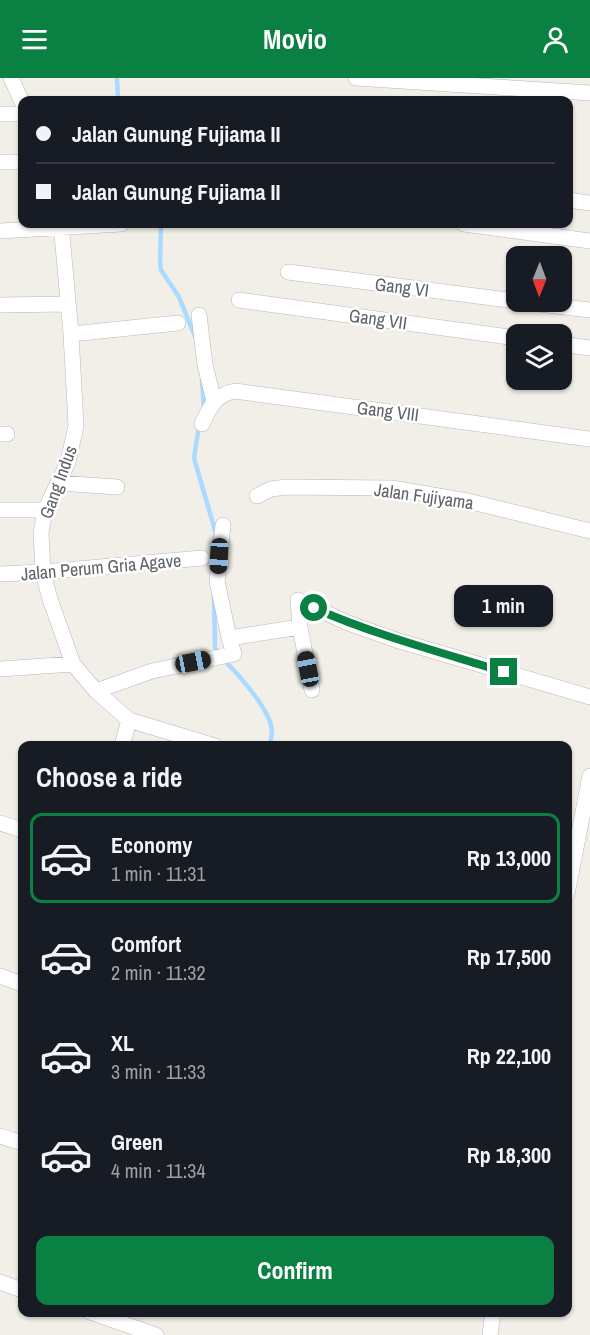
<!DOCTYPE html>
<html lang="en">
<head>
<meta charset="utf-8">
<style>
  :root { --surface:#171b24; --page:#242831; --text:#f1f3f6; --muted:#9ea1a6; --line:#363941; --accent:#0b8043 }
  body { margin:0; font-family:"Archivo Narrow",sans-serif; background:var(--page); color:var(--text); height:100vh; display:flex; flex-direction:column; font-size:22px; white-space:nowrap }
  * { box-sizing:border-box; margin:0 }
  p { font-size:20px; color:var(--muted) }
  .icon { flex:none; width:33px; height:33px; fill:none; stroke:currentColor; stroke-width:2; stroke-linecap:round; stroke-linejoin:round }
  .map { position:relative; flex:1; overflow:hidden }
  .drawer { position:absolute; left:18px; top:663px; width:554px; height:576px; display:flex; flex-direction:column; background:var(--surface); border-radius:12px; box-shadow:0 2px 4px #0004 }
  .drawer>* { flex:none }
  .guide { position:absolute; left:18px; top:18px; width:555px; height:132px; border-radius:12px; box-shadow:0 2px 4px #0004; display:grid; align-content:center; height:132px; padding:0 18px; background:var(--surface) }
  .needle { width:39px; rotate:181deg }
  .tools { position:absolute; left:506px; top:168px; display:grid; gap:12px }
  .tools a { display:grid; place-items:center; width:66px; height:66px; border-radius:12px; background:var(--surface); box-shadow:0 2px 4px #0004; font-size:30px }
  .end { position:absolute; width:27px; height:27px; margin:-14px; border:8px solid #0b8043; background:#fff; box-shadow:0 0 0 3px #fff }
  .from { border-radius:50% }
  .bubble { position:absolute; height:42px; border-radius:12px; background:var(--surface); box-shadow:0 2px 4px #0004; font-size:20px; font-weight:700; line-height:42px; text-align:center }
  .car { position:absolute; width:18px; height:36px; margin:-18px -9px; border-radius:8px; box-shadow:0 0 4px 2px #0007; background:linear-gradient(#222 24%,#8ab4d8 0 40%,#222 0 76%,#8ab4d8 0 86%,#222 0) }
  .guide b { display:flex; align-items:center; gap:21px; height:57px; font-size:22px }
  .guide b+b { border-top:2px solid var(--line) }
  .guide i { width:15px; height:15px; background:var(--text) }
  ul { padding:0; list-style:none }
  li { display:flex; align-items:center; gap:18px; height:90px; margin:0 12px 9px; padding:0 6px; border:3px solid transparent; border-radius:12px }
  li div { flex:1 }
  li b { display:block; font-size:22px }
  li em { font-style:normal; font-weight:700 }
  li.active { border-color:var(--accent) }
  li>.icon { width:54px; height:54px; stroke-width:1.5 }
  h2 { padding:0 18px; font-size:27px; line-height:72px }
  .primary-button { display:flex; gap:12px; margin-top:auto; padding:12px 18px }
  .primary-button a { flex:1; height:69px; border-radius:12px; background:var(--accent); color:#fff; font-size:24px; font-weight:700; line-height:69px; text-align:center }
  header { display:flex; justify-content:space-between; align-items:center; height:78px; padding:0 18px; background:var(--accent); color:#fff; font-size:27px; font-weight:700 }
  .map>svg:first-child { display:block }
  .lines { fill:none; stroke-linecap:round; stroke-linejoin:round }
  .stream { stroke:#aadaff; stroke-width:4.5 }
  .minor-casing { stroke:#b5b8bc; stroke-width:16 }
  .minor { stroke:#fff; stroke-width:15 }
  .route { stroke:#0b8043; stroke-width:8 }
  .labels { text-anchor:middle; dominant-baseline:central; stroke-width:5; stroke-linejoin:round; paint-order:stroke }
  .street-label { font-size:18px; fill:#5f6368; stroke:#fff }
</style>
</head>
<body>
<header><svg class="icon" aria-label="menu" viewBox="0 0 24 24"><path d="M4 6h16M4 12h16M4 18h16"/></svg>Movio<svg class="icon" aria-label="person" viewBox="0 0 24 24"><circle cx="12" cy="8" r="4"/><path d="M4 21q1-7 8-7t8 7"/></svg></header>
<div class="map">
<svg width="590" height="1257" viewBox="0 0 590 1257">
  <rect width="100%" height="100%" fill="#f1efe8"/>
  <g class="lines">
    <path class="stream" d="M117,0l1,22
      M161,146l-1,39 1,7 18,27 17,42
      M202,301l2,31
      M199,348l-5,32 22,76
      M214,518l1,52 3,5
      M223,581c15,15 48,51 49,72 0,5 -2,10 -2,15"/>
    <g class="minor-casing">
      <path id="minor" d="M11,0l11,24
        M356,0l234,15
        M0,36h22
        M0,84h22
        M568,122l22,3
        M61,146l10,110 5,92 -8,36 -23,48 -4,22 2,40 7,27 23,65 23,27 33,29 86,26
        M464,146l126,17
        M0,153l121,-7
        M288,194l228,29
        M239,222l277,38
        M522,224l68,8
        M0,227l67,-1
        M199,237l6,50 9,36
        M71,256l107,-11
        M561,266l29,4
        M202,346c8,-17 13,-29 33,-33l355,48
        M0,356h7
        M58,405l59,4
        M257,418l14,-7 16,-2 104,1 77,13 122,30
        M0,432h45
        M223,447l-6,56 12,57 71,-11
        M0,496l43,-2 159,-14
        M0,591l73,-5
        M312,612l-12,-63 -2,-27 50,23 48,17 194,57
        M96,613l56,-20 82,-17 -5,-16
        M122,668l7,-26
        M0,745l22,7
        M567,816l23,-118
        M0,898l22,8
        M0,1058l22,7
        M0,1204l22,8
        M90,1234l66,23
        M490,1257l3,-23"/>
    </g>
    <use href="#minor" class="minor"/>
  </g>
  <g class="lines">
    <path class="route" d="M314,530c61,27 126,44 190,64"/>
  </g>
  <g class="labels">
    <g class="street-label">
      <text transform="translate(402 209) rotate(7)">Gang VI</text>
      <text transform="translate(378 241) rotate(8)">Gang VII</text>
      <text transform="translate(388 333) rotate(7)">Gang VIII</text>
      <text transform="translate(58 404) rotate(-70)">Gang Indus</text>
      <text transform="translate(424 418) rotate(8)">Jalan Fujiyama</text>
      <text transform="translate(101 489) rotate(-5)">Jalan Perum Gria Agave</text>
    </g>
  </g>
</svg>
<div class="tools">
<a><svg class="needle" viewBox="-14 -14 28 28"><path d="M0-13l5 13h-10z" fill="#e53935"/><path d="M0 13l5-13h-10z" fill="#9ea1a6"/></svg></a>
<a><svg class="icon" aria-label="layers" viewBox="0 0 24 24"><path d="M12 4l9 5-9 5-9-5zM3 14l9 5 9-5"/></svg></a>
</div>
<i class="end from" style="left:314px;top:530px"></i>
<i class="end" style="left:504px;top:594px"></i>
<div class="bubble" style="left:454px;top:507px;width:99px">1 min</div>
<i class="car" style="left:219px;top:478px;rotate:183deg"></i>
<i class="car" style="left:193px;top:584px;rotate:79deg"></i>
<i class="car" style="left:308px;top:591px;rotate:349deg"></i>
<div class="guide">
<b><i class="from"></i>Jalan Gunung Fujiama II</b>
<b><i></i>Jalan Gunung Fujiama II</b>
</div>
<section class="drawer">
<h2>Choose a ride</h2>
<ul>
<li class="active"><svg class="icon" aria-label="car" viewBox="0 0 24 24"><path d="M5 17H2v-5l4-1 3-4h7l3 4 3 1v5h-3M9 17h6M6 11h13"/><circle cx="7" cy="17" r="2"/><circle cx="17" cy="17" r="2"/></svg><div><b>Economy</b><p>1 min · 11:31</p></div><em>Rp 13,000</em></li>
<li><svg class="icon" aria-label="car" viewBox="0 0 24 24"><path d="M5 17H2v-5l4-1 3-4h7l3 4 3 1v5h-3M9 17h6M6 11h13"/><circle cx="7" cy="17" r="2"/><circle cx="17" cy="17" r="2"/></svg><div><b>Comfort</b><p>2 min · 11:32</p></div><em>Rp 17,500</em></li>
<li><svg class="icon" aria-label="car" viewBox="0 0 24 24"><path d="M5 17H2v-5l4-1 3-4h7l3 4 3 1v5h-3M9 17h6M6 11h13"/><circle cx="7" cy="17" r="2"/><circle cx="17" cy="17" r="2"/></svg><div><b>XL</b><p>3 min · 11:33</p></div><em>Rp 22,100</em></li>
<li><svg class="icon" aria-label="car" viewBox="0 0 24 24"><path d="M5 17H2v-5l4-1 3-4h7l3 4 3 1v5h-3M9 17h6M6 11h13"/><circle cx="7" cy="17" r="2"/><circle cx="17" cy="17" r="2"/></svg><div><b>Green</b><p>4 min · 11:34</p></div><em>Rp 18,300</em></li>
</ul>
<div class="primary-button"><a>Confirm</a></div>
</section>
</div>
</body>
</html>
